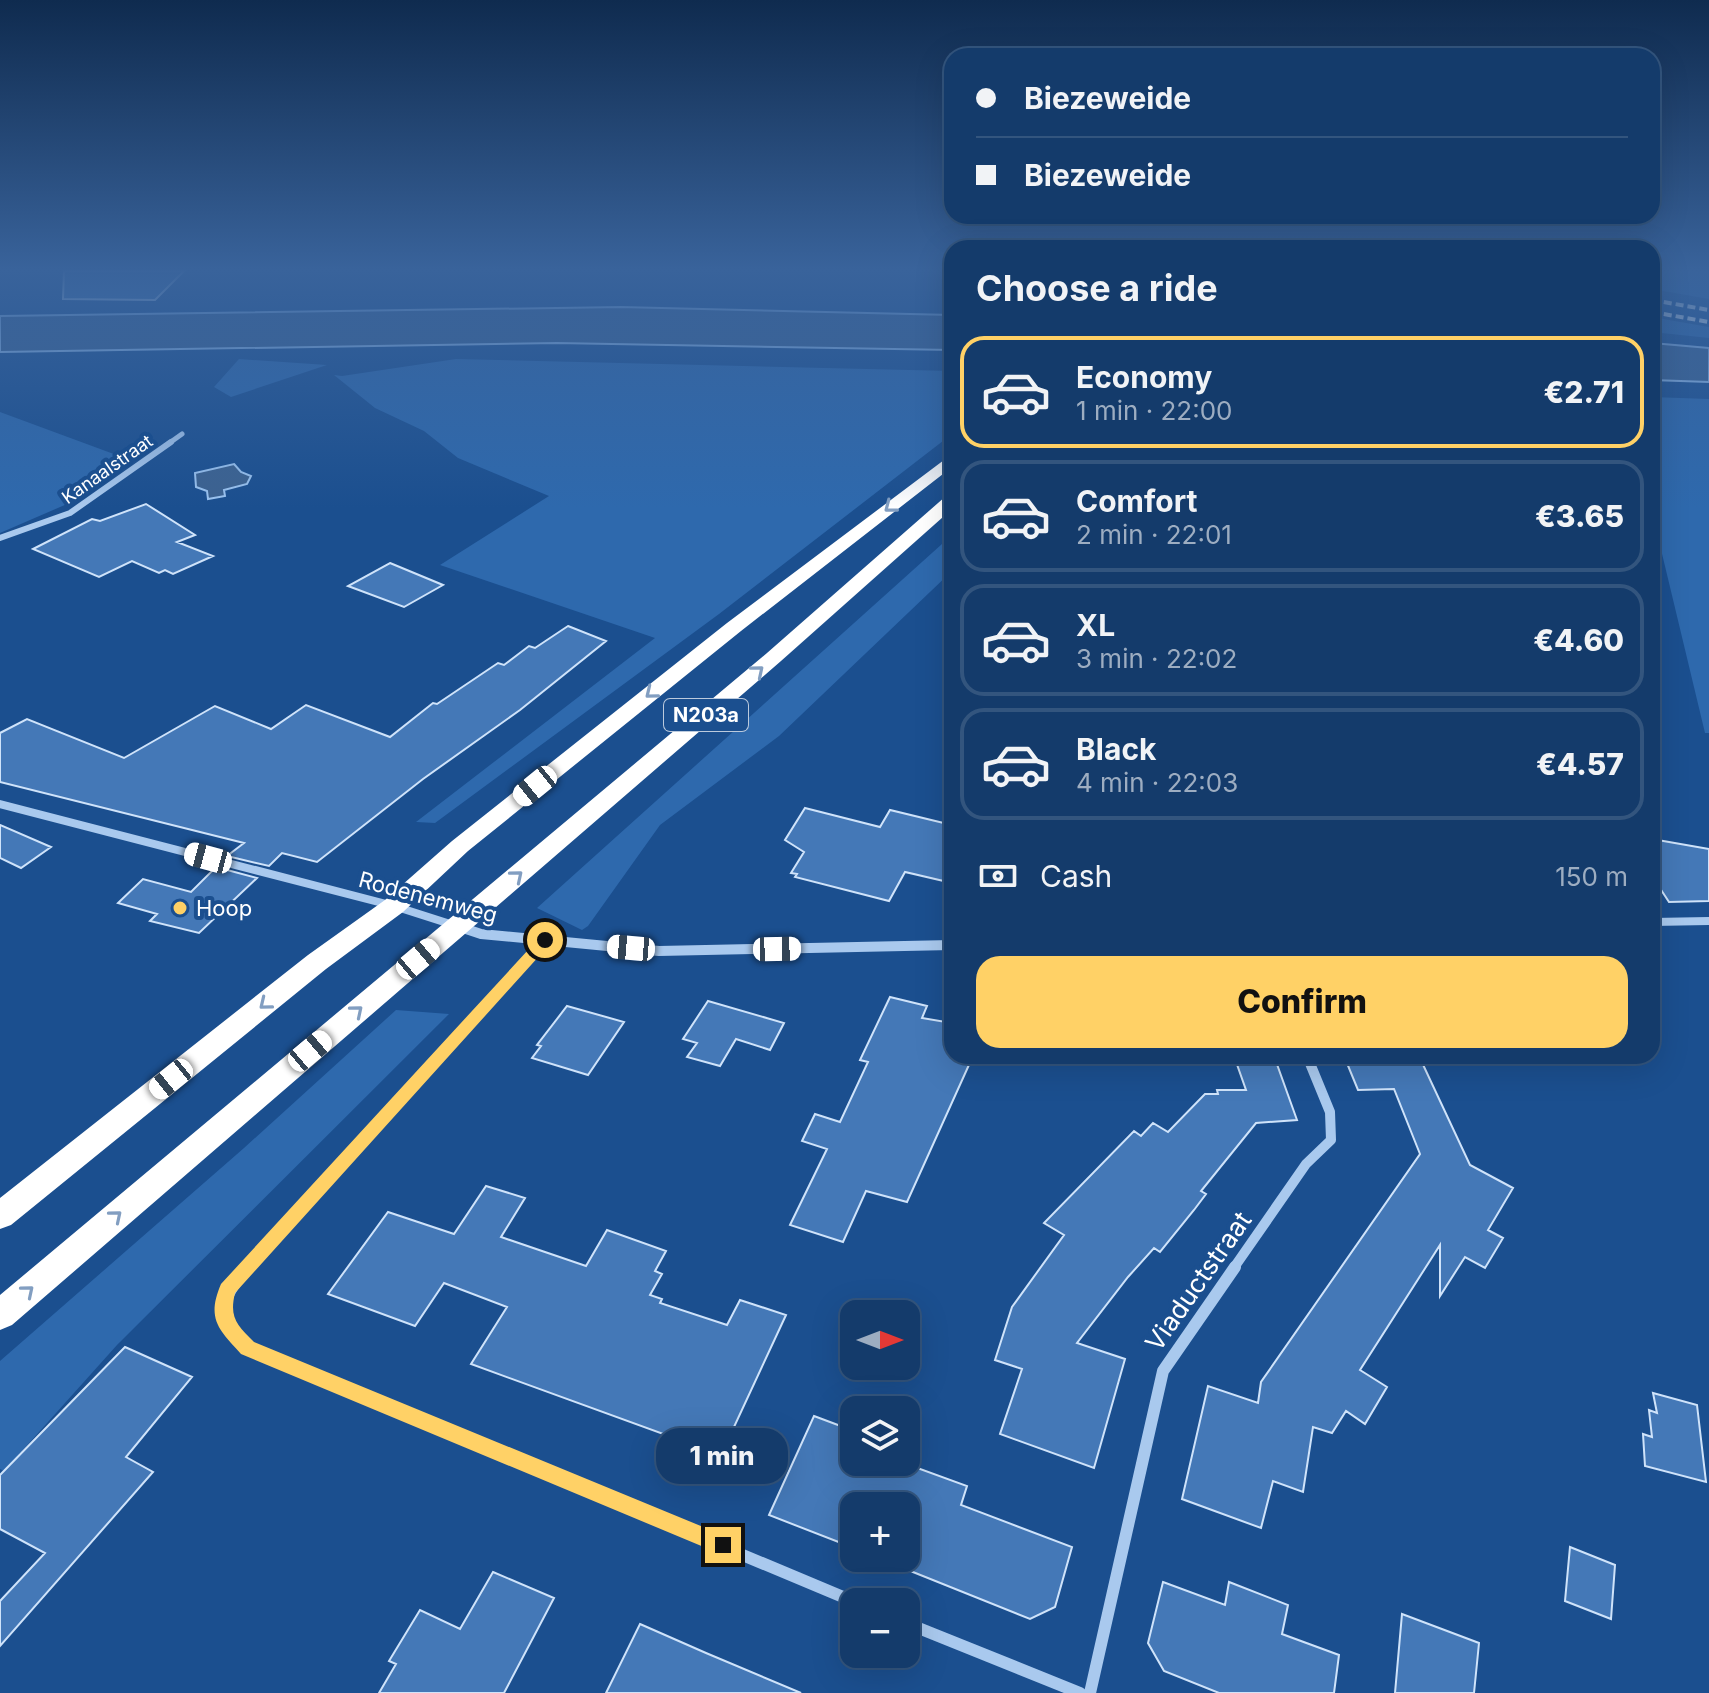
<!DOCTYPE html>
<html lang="en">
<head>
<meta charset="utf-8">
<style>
  :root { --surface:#143b6b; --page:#1d4271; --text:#f1f3f6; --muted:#9dadc1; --line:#33557e; --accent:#ffd166 }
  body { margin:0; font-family:Inter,sans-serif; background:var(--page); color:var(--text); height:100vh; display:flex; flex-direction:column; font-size:30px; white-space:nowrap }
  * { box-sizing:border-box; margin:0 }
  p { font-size:26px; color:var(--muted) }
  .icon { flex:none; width:44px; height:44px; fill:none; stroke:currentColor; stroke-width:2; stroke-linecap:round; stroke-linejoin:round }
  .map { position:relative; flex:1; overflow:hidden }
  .side { position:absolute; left:944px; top:240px; width:716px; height:824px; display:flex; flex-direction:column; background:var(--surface); border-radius:24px; box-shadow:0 8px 32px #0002,0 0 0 2px var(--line) }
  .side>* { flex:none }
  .banner { position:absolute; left:944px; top:48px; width:716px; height:176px; border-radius:24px; box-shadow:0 8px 32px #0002,0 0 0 2px var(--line); display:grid; align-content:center; height:176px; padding:0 32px; background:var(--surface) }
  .needle { width:52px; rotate:90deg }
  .fabs { position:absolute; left:840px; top:1300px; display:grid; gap:16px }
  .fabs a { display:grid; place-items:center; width:80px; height:80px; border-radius:16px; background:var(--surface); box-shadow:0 8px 32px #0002,0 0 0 2px var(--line); font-size:40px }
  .end { position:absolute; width:36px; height:36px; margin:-18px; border:10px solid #ffd166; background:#111; box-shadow:0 0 0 4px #111 }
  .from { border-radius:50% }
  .bubble { position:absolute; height:56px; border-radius:24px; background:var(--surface); box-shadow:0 8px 32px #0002,0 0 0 2px var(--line); font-size:26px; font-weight:800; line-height:56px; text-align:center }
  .car { position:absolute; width:24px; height:48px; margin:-24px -12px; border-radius:10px; box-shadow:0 0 6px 2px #0007; background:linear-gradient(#fff 24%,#345 0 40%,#fff 0 76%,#345 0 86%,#fff 0) }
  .banner b { display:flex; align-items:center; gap:28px; height:76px; font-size:30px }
  .banner b+b { border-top:2px solid var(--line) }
  .banner i { width:20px; height:20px; background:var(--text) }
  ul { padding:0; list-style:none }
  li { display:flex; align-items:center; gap:24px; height:112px; margin:0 16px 12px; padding:0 16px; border:4px solid var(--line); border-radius:24px }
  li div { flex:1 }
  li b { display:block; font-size:30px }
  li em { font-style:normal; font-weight:800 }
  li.active { border-color:var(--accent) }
  li>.icon { width:72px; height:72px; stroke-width:1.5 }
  h2 { padding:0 32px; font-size:36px; line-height:96px }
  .pay { display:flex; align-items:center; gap:20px; height:88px; padding:0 32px; font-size:30px }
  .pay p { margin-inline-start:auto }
  .cta { display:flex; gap:16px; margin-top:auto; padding:16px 32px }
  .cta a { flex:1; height:92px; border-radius:24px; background:var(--accent); color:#111; font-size:32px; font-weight:800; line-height:92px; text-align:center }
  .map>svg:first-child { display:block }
  .green { fill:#2e69ad }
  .water { fill:#3c6290; stroke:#9cc4f0; stroke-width:2 }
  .building { fill:#4478b7; stroke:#cfe3fa; stroke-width:2 }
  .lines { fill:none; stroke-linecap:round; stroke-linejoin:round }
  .street-far4 { stroke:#a9c9ee; stroke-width:5 }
  .street-far3 { stroke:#a9c9ee; stroke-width:6 }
  .street-far2 { stroke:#a9c9ee; stroke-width:8 }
  .street-far1 { stroke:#a9c9ee; stroke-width:10 }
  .street { stroke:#a9c9ee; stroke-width:12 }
  .highway { fill:#fff; fill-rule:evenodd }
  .rail { stroke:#fff; stroke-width:4; stroke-dasharray:8 4; stroke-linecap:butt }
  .oneway { stroke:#829ec1 }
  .route { fill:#ffd166 }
  .poi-dot { fill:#ffd166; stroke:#1b4f8f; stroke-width:3 }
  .labels { text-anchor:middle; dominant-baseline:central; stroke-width:8; stroke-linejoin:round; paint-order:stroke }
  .far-street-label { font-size:18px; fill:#fff; stroke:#1b4f8f }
  .shield { fill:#1b4f8f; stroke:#bbcadd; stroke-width:2 }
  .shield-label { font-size:20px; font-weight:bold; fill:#fff }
  .street-label { font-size:22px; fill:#fff; stroke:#1b4f8f }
  .poi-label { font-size:22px; fill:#fff; stroke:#1b4f8f; text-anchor:start }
  .near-street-label { font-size:26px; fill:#fff; stroke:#1b4f8f }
</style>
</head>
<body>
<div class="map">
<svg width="1709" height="1693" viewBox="0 0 1709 1693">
  <rect width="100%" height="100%" fill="#1b4f8f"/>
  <path class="green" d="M1652,271h57v28l-57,-10z
    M1652,317l57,10v11l-57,-6z
    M239,359l88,6 -96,32 -17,-10z
    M456,359l496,12v63l-233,180 -284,209 -19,-1 239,-184 -215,-73 109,-69 -91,-38 -34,-27 -49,-23 -41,-33 8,1z
    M1652,397l57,2v334h-4l-53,-221z
    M0,412l130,48 -56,41 -74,32z
    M952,535v36l-173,165 -119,89 -72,101 -6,4 -45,-22z
    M396,1010l53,4 -332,331 -113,126 -4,-2v-108l244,-213z"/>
  <path class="water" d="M621,307l331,8v35l-395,-7 -557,9v-36z
    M1652,343l57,5v34l-57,-2z
    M234,464l7,8 10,4 -4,8 -23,6 1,6 -17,3 -1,-8 -11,-4 -1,-14z"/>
  <path class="building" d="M64,271h120l-29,29 -92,-1z
    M146,504l49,31 -18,7 36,14 -40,18 -8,-4 -6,3 -27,-12 -33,16 -66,-28 59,-30 8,2z
    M390,563l53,22 -39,22 -56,-21z
    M568,626l38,15 -86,69 -97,69 -106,83 -35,-9 -13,13 -42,-10 17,-13 -244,-61v-49l27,-14 97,39 91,-52 56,23 35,-24 84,32 43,-34 4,1 61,-41 6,2 25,-19 6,2z
    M805,808l75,19 10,-17 62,15v58l-47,-11 -16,29 -94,-24 2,-3 -6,-1 13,-21 -19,-12z
    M0,825l51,22 -30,21 -21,-10z
    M1652,839l57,10v52l-40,1 -17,-26z
    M216,867l41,11 -58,55 -49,-12 7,-7 -39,-11 25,-24 48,13z
    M890,997l37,9 -5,12 30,5v33h21l-66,146 -41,-11 -23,51 -53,-17 37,-76 -25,-8 13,-27 25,8 28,-60 -8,-2z
    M708,1001l76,22 -14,27 -34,-11 -16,27 -33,-9 10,-14 -14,-4z
    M567,1006l57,16 -36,53 -56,-17 9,-12 -4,-1z
    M1234,1056h40l23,64 -41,3 -55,68 5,3 -12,16 -34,42 -6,-4 -26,29 -51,66 48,16 -31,109 -94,-34 22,-65 -27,-9 17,-53 52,-72 -20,-12 90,-92 7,5 12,-13 15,9 37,-38h13l-1,-4h29z
    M1344,1056h75l51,109 43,23 -25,42 15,8 -18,30 -20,-11 -25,39v-51l-80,125 27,17 -22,37 -19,-13 -14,22 -19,-6 -10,65 -30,-11 -12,47 -79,-29 26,-113 50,17 3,-21 159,-228 -26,-65 -36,1z
    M486,1186l39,12 -24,39 85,29 21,-36 59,21 -11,20 7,3 -12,21 12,4 -2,4 67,22 13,-25 46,15 -65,140 -250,-91 36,-57 -63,-24 -29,43 -87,-32 60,-82 66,22z
    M125,1347l67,30 -66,80 27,15 -153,174v-45l45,-48 -45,-24v-54z
    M1653,1393l44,12 9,77 -61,-16 -2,-32 9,3 -3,-27 8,3z
    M814,1416l40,15v31h47l66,24 -6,19 111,42 -17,60 -25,12 -152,-61h28v-52h-52v42l-85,-33z
    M1570,1547l45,18 -4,54 -46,-18z
    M493,1572l61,26 -50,95h-125l17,-29 -7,-3 31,-51 40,19z
    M1163,1582l62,23 4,-23 59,23 -6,29 57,21 -5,38h-115l-55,-22 -16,-28z
    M1402,1614l77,29 -5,50h-79z
    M640,1624l66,29 95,40h-195z"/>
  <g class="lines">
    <path class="street-far4" d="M168,444l14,-10"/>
    <path class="street-far3" d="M0,538l70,-25 101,-71"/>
    <path class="street-far2" d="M0,804l394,102 75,24
      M1652,922l57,-1"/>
    <path class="street-far1" d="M463,928l18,6 178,17 293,-6
      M246,1269l299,-329
      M1233,1269l73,-105 25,-24 -1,-28 -23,-56"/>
    <path class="street" d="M248,1267c-27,30 -37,53 0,81l607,254
      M906,1623l174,70
      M1090,1693l73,-322 72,-104"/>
    <path class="highway" d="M952,454v13l-211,164 -273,220 -65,61 -77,57 -315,256 -11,4v-31l308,-243 77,-55 67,-59 275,-218z
      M952,495v14l-171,152 -769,664 -12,5v-35l767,-642 179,-157z"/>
    <path class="rail" d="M1652,300l57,10
      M1652,312l57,10"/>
  </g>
  <defs><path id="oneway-chevron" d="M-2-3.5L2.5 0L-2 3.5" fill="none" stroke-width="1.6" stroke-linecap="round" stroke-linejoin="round" transform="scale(2)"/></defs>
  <g class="oneway">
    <use href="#oneway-chevron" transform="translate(890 507) rotate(142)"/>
    <use href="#oneway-chevron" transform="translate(758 671) rotate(-40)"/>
    <use href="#oneway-chevron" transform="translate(651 693) rotate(141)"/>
    <use href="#oneway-chevron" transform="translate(517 876) rotate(-40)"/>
    <use href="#oneway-chevron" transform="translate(265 1004) rotate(141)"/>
    <use href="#oneway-chevron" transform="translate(357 1011) rotate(-40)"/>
    <use href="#oneway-chevron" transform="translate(116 1216) rotate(-40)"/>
    <use href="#oneway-chevron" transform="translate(28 1291) rotate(-40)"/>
  </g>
  <linearGradient id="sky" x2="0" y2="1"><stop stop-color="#0f2b4f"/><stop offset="0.53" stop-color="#39639b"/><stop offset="1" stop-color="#39639b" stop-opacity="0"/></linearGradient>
  <rect width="1709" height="508" fill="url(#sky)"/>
  <path class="route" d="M545,936l7,4 -2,4 -315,349c-6,25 2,32 19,49l476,196 3,7 -3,7 -7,3 -482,-201c-22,-24 -35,-35 -20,-70l319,-347z"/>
  <circle class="poi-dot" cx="180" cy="908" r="8"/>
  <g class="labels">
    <g class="far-street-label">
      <text transform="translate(107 469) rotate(-35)">Kanaalstraat</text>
    </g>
    <rect class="shield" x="664" y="699" width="84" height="32" rx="6"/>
    <g class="shield-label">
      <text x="706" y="715">N203a</text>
    </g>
    <g class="street-label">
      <text transform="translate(428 897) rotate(15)">Rodenemweg</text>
    </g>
    <g class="poi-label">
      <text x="196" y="908">Hoop</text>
    </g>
    <g class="near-street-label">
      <text transform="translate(1198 1281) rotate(-55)">Viaductstraat</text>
    </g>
  </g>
</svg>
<div class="fabs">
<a><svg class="needle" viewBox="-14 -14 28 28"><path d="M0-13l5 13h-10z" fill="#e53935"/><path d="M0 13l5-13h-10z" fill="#9dadc1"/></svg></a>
<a><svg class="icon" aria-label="layers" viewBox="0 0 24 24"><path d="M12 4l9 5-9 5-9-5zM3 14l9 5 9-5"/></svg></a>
<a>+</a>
<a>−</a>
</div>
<i class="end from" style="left:545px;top:940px"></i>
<i class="end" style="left:723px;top:1545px"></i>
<div class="bubble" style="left:656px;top:1428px;width:132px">1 min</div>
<i class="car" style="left:535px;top:786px;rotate:231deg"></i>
<i class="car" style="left:208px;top:858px;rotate:285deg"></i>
<i class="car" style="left:631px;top:948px;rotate:275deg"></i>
<i class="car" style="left:777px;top:949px;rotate:89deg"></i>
<i class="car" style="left:418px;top:959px;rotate:50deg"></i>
<i class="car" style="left:310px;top:1051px;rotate:50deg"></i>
<i class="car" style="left:171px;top:1079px;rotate:231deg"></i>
<div class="banner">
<b><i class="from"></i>Biezeweide</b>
<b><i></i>Biezeweide</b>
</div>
<section class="side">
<h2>Choose a ride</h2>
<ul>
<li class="active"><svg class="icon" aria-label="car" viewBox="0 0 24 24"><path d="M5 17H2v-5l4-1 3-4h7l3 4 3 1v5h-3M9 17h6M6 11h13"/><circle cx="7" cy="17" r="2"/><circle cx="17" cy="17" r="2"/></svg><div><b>Economy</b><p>1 min · 22:00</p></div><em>€2.71</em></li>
<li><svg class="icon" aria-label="car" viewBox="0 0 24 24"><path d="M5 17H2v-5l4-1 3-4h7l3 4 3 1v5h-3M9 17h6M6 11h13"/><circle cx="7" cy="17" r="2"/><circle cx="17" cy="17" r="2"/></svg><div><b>Comfort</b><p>2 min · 22:01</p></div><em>€3.65</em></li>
<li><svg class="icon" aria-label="car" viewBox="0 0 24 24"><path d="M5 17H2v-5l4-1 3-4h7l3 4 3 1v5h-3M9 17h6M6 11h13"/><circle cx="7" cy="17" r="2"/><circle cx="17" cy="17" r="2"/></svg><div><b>XL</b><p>3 min · 22:02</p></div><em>€4.60</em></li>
<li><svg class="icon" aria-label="car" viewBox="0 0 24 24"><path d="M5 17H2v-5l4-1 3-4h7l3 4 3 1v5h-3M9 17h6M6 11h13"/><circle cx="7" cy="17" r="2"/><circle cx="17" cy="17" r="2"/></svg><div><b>Black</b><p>4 min · 22:03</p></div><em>€4.57</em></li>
</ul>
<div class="pay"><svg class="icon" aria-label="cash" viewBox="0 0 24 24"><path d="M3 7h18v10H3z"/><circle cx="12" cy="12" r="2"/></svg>Cash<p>150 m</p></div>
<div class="cta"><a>Confirm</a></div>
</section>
</div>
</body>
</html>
